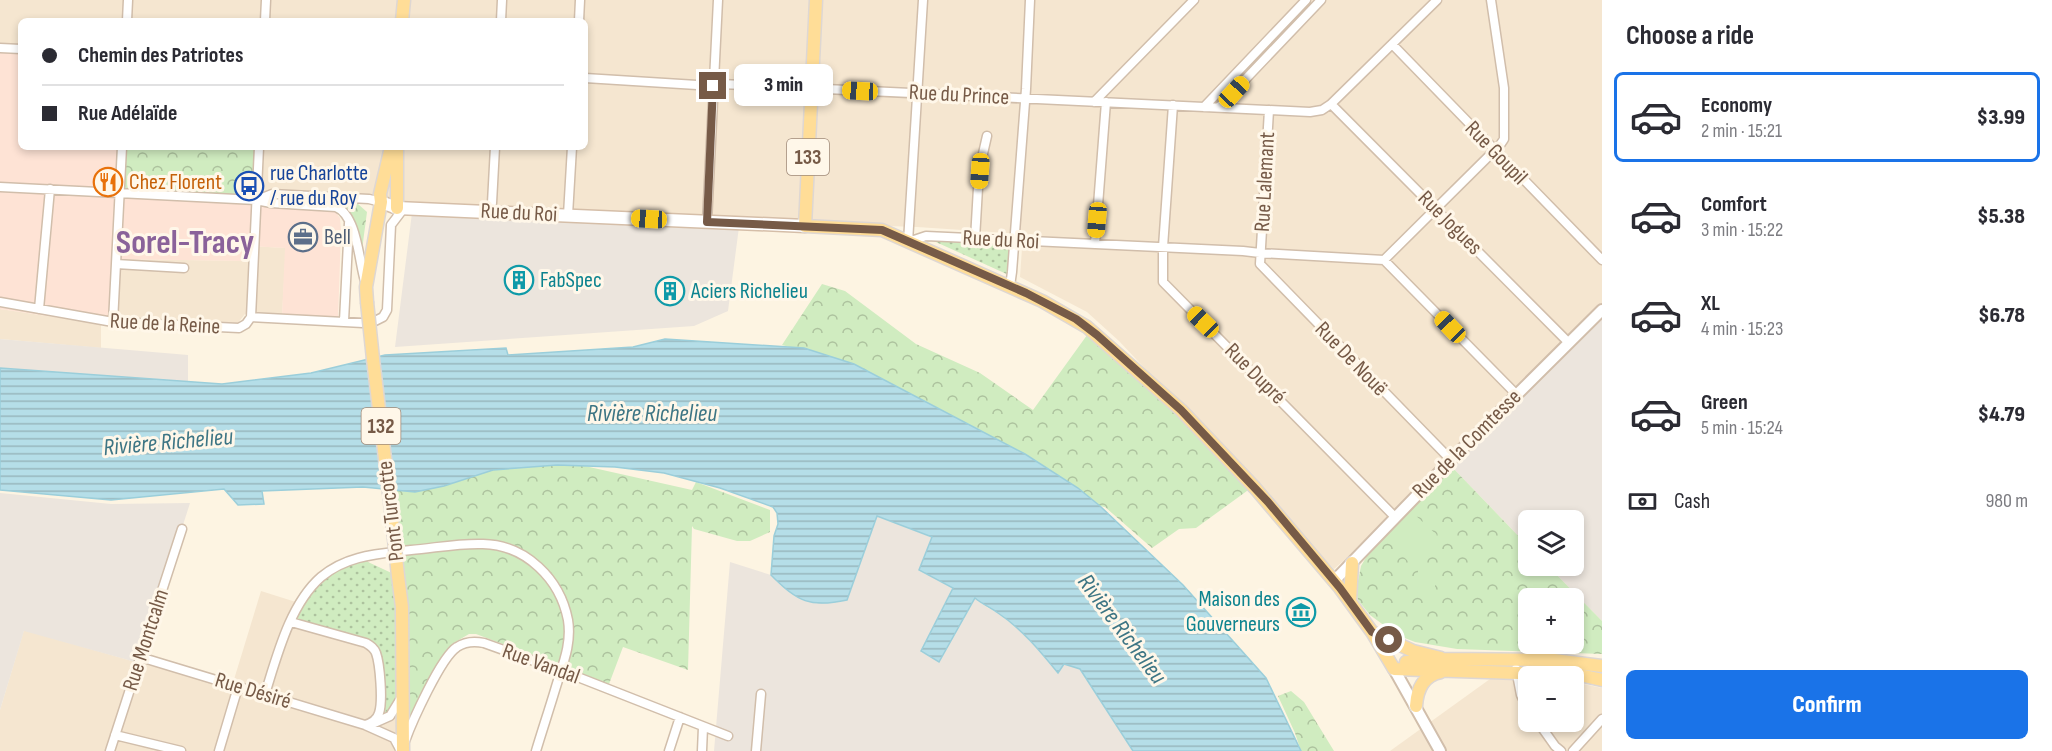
<!DOCTYPE html>
<html lang="en">
<head>
<meta charset="utf-8">
<style>
  :root { --surface:#fff; --page:#f2f2f3; --text:#2b2b33; --muted:#7c7c81; --line:#e1e1e2; --accent:#1a73e8 }
  body { margin:0; font-family:"Sofia Sans Condensed",sans-serif; background:var(--page); color:var(--text); height:100vh; display:flex; flex-direction:column; font-size:22px; white-space:nowrap }
  * { box-sizing:border-box; margin:0 }
  p { font-size:20px; color:var(--muted) }
  .icon { flex:none; width:33px; height:33px; fill:none; stroke:currentColor; stroke-width:2; stroke-linecap:round; stroke-linejoin:round }
  .map { position:relative; flex:1; overflow:hidden }
  .details { display:flex; flex-direction:column; background:var(--surface); width:450px }
  .details>* { flex:none }
  .top-card { position:absolute; left:18px; top:18px; width:570px; height:132px; border-radius:9px; box-shadow:0 3px 9px #0003; display:grid; align-content:center; height:132px; padding:0 24px; background:var(--surface) }
  .tools { position:absolute; left:1518px; top:510px; display:grid; gap:12px }
  .tools a { display:grid; place-items:center; width:66px; height:66px; border-radius:9px; background:var(--surface); box-shadow:0 3px 9px #0003; font-size:30px }
  .end { position:absolute; width:27px; height:27px; margin:-14px; border:8px solid #765a47; background:#fff; box-shadow:0 0 0 3px #fff }
  .from { border-radius:50% }
  .bubble { position:absolute; height:42px; border-radius:9px; background:var(--surface); box-shadow:0 3px 9px #0003; font-size:20px; font-weight:800; line-height:42px; text-align:center }
  .car { position:absolute; width:18px; height:36px; margin:-18px -9px; border-radius:8px; box-shadow:0 0 4px 2px #0007; background:linear-gradient(#f5c518 24%,#345 0 40%,#f5c518 0 76%,#345 0 86%,#f5c518 0) }
  .top-card b { display:flex; align-items:center; gap:21px; height:57px; font-size:22px }
  .top-card b+b { border-top:2px solid var(--line) }
  .top-card i { width:15px; height:15px; background:var(--text) }
  ul { padding:0; list-style:none }
  li { display:flex; align-items:center; gap:18px; height:90px; margin:0 12px 9px; padding:0 12px; border:3px solid transparent; border-radius:9px }
  li div { flex:1 }
  li b { display:block; font-size:22px }
  li em { font-style:normal; font-weight:800 }
  li.selected { border-color:var(--accent) }
  li>.icon { width:54px; height:54px; stroke-width:1.5 }
  h2 { padding:0 24px; font-size:27px; line-height:72px }
  .pay { display:flex; align-items:center; gap:15px; height:66px; padding:0 24px; font-size:22px }
  .pay p { margin-inline-start:auto }
  .primary-button { display:flex; gap:12px; margin-top:auto; padding:12px 24px }
  .primary-button a { flex:1; height:69px; border-radius:9px; background:var(--accent); color:#fff; font-size:24px; font-weight:800; line-height:69px; text-align:center }
  main { display:flex; flex:1; min-height:0 }
  .map>svg:first-child { display:block }
  .residential { fill:#f5e6d0 }
  .commercial { fill:#fee3d5 }
  .industrial { fill:#ece5dd }
  .grass { fill:url(#grass-dots) }
  .forest { fill:url(#forest-crowns); fill-rule:evenodd }
  .garden { fill:#d0ecc0 }
  .water { fill:url(#water-rules); stroke:#9bceda; stroke-width:1.5 }
  .lines { fill:none; stroke-linecap:round; stroke-linejoin:round }
  .minor-casing { stroke:#d1beab; stroke-width:11 }
  .tertiary-casing { stroke:#d1beab; stroke-width:14 }
  .secondary-casing { stroke:#d5bea8; stroke-width:15 }
  .primary-casing { stroke:#ded7d3; stroke-width:15 }
  .minor { stroke:#fff; stroke-width:8 }
  .tertiary { stroke:#fff; stroke-width:10 }
  .secondary { stroke:#fff; stroke-width:12 }
  .primary { stroke:#ffdd97; stroke-width:12 }
  .primary-bridge-casing { stroke:#ded7d3; stroke-width:15; stroke-linecap:butt }
  .primary-bridge { stroke:#ffdd97; stroke-width:12 }
  .route { stroke:#765a47; stroke-width:8 }
  .labels { text-anchor:middle; dominant-baseline:central; stroke-width:6; stroke-linejoin:round; paint-order:stroke }
  .shield { fill:#fff7e9; stroke:#9f8978; stroke-width:1.5 }
  .shield-label { font-size:21px; font-weight:bold; fill:#765a47 }
  .street-label { font-size:22px; fill:#765a47; stroke:#fff7e9 }
  .transit-label { font-size:22px; fill:#164399; stroke:#fff7e9; text-anchor:start }
  .food-label { font-size:22px; fill:#c56008; stroke:#fff7e9; text-anchor:start }
  .service-label { font-size:22px; fill:#4e5e75; stroke:#fff7e9; text-anchor:start }
  .culture-label { font-size:22px; fill:#0d838f; stroke:#fff7e9; text-anchor:start }
  .water-label { font-size:24px; font-style:italic; fill:#3d7584; stroke:#fff7e9 }
  .town-label { font-size:34px; font-weight:bold; fill:#8a629a; stroke:#fff7e9 }
</style>
</head>
<body>
<main>
<div class="map">
<svg width="1602" height="751" viewBox="0 0 1602 751">
  <defs>
    <pattern id="grass-dots" width="8" height="8" patternUnits="userSpaceOnUse" patternTransform="scale(1.5)"><rect width="8" height="8" fill="#d0ecc0"/><path d="M2 2h.1M6 6h.1" fill="none" stroke="#adc29e" stroke-width="1.8" stroke-linecap="round"/></pattern>
    <pattern id="forest-crowns" width="20" height="18" patternUnits="userSpaceOnUse" patternTransform="scale(1.5)"><rect width="20" height="18" fill="#d0ecc0"/><path d="M2 6a3 3 0 1 1 6 0M12 15a3 3 0 1 1 6 0" fill="none" stroke="#adc29e"/></pattern>
    <pattern id="water-rules" width="6" height="5" patternUnits="userSpaceOnUse" patternTransform="scale(1.5)"><rect width="6" height="5" fill="#b5dee8"/><path d="M0 2.5h6" fill="none" stroke="#98b7be"/></pattern>
  </defs>
  <rect width="100%" height="100%" fill="#fdf4e2"/>
  <path class="residential" d="M0,0h1602v315l-150,152 -118,102 -215,-228 -32,-29 -67,-35 3,-43 -106,-7 -349,-12 -199,-13 -115,-2 4,-53h327v-126h-564v27l-21,-1z
    M250,246l36,2 -4,67 -37,-1 -8,10 -125,-6 2,-59 134,2z
    M0,309l101,15v24l-101,-9z
    M261,591l133,42 4,86 -3,32h-395v-41l24,-80 115,33 93,23z
    M1490,679l38,1v42h46v-40l28,6v63h-212z"/>
  <path class="commercial" d="M0,47l21,1v99h101l-3,45 215,18 6,8 1,13 -3,89 -56,-5 3,-67 -35,-2 -2,15 -133,-2 -3,59 -11,6 -101,-15z"/>
  <path class="industrial" d="M412,213l327,14 -11,84 -34,15 -299,21z
    M1602,315v306l-54,-55h26v-46h-46v26l-76,-79z
    M0,339l188,16v27l-188,-14z
    M0,493l111,11 79,-1 -51,160 -115,-32 -24,79z
    M877,516l56,22 21,50 -33,64 19,9 34,-63 14,10 9,4 34,27 27,33 6,-8 16,5 53,82h-419l16,-189 41,13 10,11z"/>
  <path class="grass" d="M927,238l86,5 -2,33z
    M364,556l4,6 30,14 5,109 -10,23 -6,4 -8,1 1,-8 -7,-56 -82,-27 29,-44z"/>
  <path class="forest" d="M122,147h135l-3,53 -135,-7z
    M341,203l17,1 9,8 -7,53z
    M822,284l23,7 71,53 64,29 53,37 57,-79 91,79 70,78 -55,40 -17,1 -27,19 -47,-41 -5,-1 -22,-18 -53,-34 -171,-90 -72,-19z
    M558,460l134,30 4,-8 74,28v22l-20,9h-13l-43,-12 -2,-3 -4,144 -65,-23 -14,37 -133,-50h-7l-17,10 -44,88 -16,-251z
    M1452,467l76,79v20h20l54,55v33l-145,-5 -42,-7 -18,-7 -27,-20 -12,-15 -2,-9 5,-25 10,-17zM1528,598h46v46h-46z
    M1291,691l13,11 30,49h-33l-6,-18 -17,-37z"/>
  <path class="garden" d="M1414,514l23,21 -27,28 -22,-22z
    M1418,570h17v27h-18z"/>
  <path class="water" d="M665,339l139,9 50,16 171,90 53,34 22,18 83,79 83,93 35,73h-168l-53,-82 -16,-5 -6,9c-18,-22 -36,-44 -60,-60 -7,-5 -16,-9 -23,-15l-36,64 -18,-11 32,-63 -34,-18 13,-33 -55,-21 -30,84c-36,8 -50,2 -76,-25l3,-39 4,-12 -1,-11 -4,-6 -53,-19 -56,-15 -49,-6 -58,-2 -64,5 -49,16 -29,6 -52,-5 -101,4 2,13 -26,1 -14,-16 -113,11 -111,-10v-122l222,16 89,-11 74,-18 121,-7 2,7 125,-8z"/>
  <g class="lines">
    <g class="minor-casing">
      <path id="minor" d="M923,0l-15,242 18,-6 317,15 17,2 124,7 132,134
        M127,21l1,-21
        M265,21l1,-21
        M501,21l1,-21
        M579,21l1,-21
        M1392,44l210,216
        M0,48l21,1
        M585,78l128,8 8,-2 589,28 12,-2 9,-6 106,-104
        M1094,102l100,-102
        M1331,104l237,238
        M1173,105l-10,142v35l232,235
        M1204,107l102,-107
        M1219,107l102,-107
        M1269,110l-9,154 191,196
        M0,187l256,13 15,3 65,4c21,8 23,55 29,74
        M257,200l15,-6 97,5 12,3
        M490,211l2,-8 3,-56
        M568,215l4,-68
        M707,222l11,-222
        M975,239l4,-68 8,-35
        M1095,244l11,-142
        M1384,260l116,-115 4,-6v-51l-13,-88
        M116,264l68,4
        M1010,286l2,-14 14,-183 4,-89
        M0,302l113,20 126,6 7,-4 5,-7
        M39,309l11,-120
        M251,317l8,-170
        M251,317l112,6
        M344,321l5,-98
        M375,321l8,-4 4,-7 4,-85 13,-17
        M113,322l9,-175
        M291,622l75,21c5,3 8,5 10,10 4,11 7,49 3,60 -2,7 -7,10 -14,12
        M140,657l225,68 29,13 7,13
        M1516,669l5,26 7,14
        M265,694c12,-38 25,-90 56,-117 26,-22 57,-23 90,-27 24,-2 48,-7 72,-6 43,1 77,35 85,76 4,25 -6,46 -13,70 -6,20 -13,41 -19,61
        M1538,722l17,24 6,5
        M372,724l18,-8 11,-18
        M115,735l66,16
        M405,741c7,-19 36,-84 52,-94 9,-6 18,-6 27,-4l86,31 158,62
        M110,751l72,-222
        M219,751l19,-64
        M669,751l11,-34
        M702,751l1,-24
        M756,751l5,-57
        M1573,751l29,-32"/>
    </g>
    <g class="tertiary-casing">
      <path id="tertiary" d="M1334,581l117,-121 151,-150
        M1394,669l46,82"/>
    </g>
    <g class="secondary-casing">
      <path id="secondary" d="M381,202l16,6 408,18"/>
    </g>
    <g class="primary-casing">
      <path id="primary" d="M816,0l-11,226 77,4 160,71 45,26 94,83 74,78 85,100 32,44 22,37 152,5 38,2 18,4
        M402,21l2,-21
        M397,208v-61
        M367,302l-1,-15 15,-85 -1,-8 11,-47
        M373,359l16,133
        M398,576l4,31 1,144
        M1350,601l2,-38
        M1372,632l41,19 28,7
        M1406,662h27l9,-3 112,1 48,6
        M1416,706c1,-16 7,-31 25,-34"/>
    </g>
    <use href="#minor" class="minor"/>
    <use href="#tertiary" class="tertiary"/>
    <use href="#secondary" class="secondary"/>
    <use href="#primary" class="primary"/>
    <g class="primary-bridge-casing">
      <path id="primary-bridge" d="M367,302l6,57
        M389,492l9,84"/>
    </g>
    <use href="#primary-bridge" class="primary-bridge"/>
  </g>
  <g class="lines">
    <path class="route" d="M713,86l-6,136 175,8 144,63 50,26 21,16 84,75 87,92 72,86 32,44 17,8"/>
  </g>
  <defs>
    <g id="restaurant-ring" transform="scale(1.5)"><circle r="9.5" fill="#fff7e9" stroke="#e8710a" stroke-width="1.5"/><path d="M-5-6h1v4h1v-4h1v4h1v-4h1v5L-1.5 .5V6h-2V.5L-5-1ZM5-6V6H3V1.5H1.5Q1.5-4 5-6Z" fill="#e8710a"/></g>
    <g id="bus-ring" transform="scale(1.5)"><circle r="9.5" fill="#fff7e9" stroke="#1a4fb4" stroke-width="1.5"/><path d="M-5-6H5V4H4V6H2V4H-2V6H-4V4H-5ZM-3.5-4V0h7V-4ZM-3.5 1.2v1.5H-2V1.2ZM2 1.2v1.5H3.5V1.2Z" fill="#1a4fb4"/></g>
    <g id="office-ring" transform="scale(1.5)"><circle r="9.5" fill="#fff7e9" stroke="#5c6f8a" stroke-width="1.5"/><path d="M-6-3h4V-5.5h4V-3h4V5H-6ZM-1-4.5V-3h2v-1.5ZM-6 0V1H6V0Z" fill="#5c6f8a"/></g>
    <g id="building-ring" transform="scale(1.5)"><circle r="9.5" fill="#fff7e9" stroke="#0f9aa8" stroke-width="1.5"/><path d="M-4-6H4V6H1V3H-1V6H-4ZM-2.5-4.3h1.7v1.8h-1.7ZM.8-4.3h1.7v1.8H.8ZM-2.5-1h1.7V.8h-1.7ZM.8-1h1.7V.8H.8Z" fill="#0f9aa8"/></g>
    <g id="museum-ring" transform="scale(1.5)"><circle r="9.5" fill="#fff7e9" stroke="#0f9aa8" stroke-width="1.5"/><path d="M0-6L6-3V-2H-6V-3ZM-5-1h2V3h-2ZM-1-1h2V3h-2ZM3-1h2V3H3ZM-6 4H6V6H-6Z" fill="#0f9aa8"/></g>
  </defs>
  <g fill-rule="evenodd">
    <use href="#restaurant-ring" x="108" y="182"/>
    <use href="#bus-ring" x="249" y="186"/>
    <use href="#office-ring" x="303" y="237"/>
    <use href="#building-ring" x="519" y="280"/>
    <use href="#building-ring" x="670" y="291"/>
    <use href="#museum-ring" x="1301" y="612"/>
  </g>
  <g class="labels">
    <g class="shield">
      <rect x="787" y="139" width="42" height="36" rx="4.5"/>
      <rect x="361.5" y="408" width="39" height="36" rx="4.5"/>
    </g>
    <g class="shield-label">
      <text x="808" y="157">133</text>
      <text x="381" y="426">132</text>
    </g>
    <g class="street-label">
      <text transform="translate(959 95) rotate(3)">Rue du Prince</text>
      <text transform="translate(1496 153) rotate(46)">Rue Goupil</text>
      <text transform="translate(1265 182) rotate(-87)">Rue Lalemant</text>
      <text transform="translate(519 213) rotate(3)">Rue du Roi</text>
      <text transform="translate(1450 223) rotate(45)">Rue Jogues</text>
      <text transform="translate(1001 240) rotate(3)">Rue du Roi</text>
      <text transform="translate(165 324) rotate(3)">Rue de la Reine</text>
      <text transform="translate(1351 359) rotate(46)">Rue De Nouë</text>
      <text transform="translate(1255 374) rotate(45)">Rue Dupré</text>
      <text transform="translate(1467 444) rotate(-45)">Rue de la Comtesse</text>
      <text transform="translate(391 511) rotate(-97)">Pont Turcotte</text>
      <text transform="translate(146 640) rotate(-72)">Rue Montcalm</text>
      <text transform="translate(541 664) rotate(20)">Rue Vandal</text>
      <text transform="translate(253 691) rotate(17)">Rue Désiré</text>
    </g>
    <g class="transit-label">
      <text x="270" y="173">rue Charlotte<tspan x="270" dy="25">/ rue du Roy</tspan></text>
    </g>
    <g class="food-label">
      <text x="129" y="182">Chez Florent</text>
    </g>
    <g class="service-label">
      <text x="324" y="237">Bell</text>
    </g>
    <g class="culture-label">
      <text x="540" y="280">FabSpec</text>
      <text x="691" y="291">Aciers Richelieu</text>
      <text x="1280" y="599" text-anchor="end">Maison des<tspan x="1280" dy="25">Gouverneurs</tspan></text>
    </g>
    <g class="water-label">
      <text x="652" y="413">Rivière Richelieu</text>
      <text transform="translate(168 442) rotate(-5)">Rivière Richelieu</text>
      <text transform="translate(1122 629) rotate(53)">Rivière Richelieu</text>
    </g>
    <g class="town-label">
      <text x="185" y="242">Sorel-Tracy</text>
    </g>
  </g>
</svg>
<div class="tools">
<a><svg class="icon" aria-label="layers" viewBox="0 0 24 24"><path d="M12 4l9 5-9 5-9-5zM3 14l9 5 9-5"/></svg></a>
<a>+</a>
<a>−</a>
</div>
<i class="end from" style="left:1389px;top:640px"></i>
<i class="end" style="left:713px;top:86px"></i>
<div class="bubble" style="left:734px;top:64px;width:99px">3 min</div>
<i class="car" style="left:860px;top:91px;rotate:273deg"></i>
<i class="car" style="left:1234px;top:92px;rotate:43deg"></i>
<i class="car" style="left:980px;top:171px;rotate:184deg"></i>
<i class="car" style="left:649px;top:219px;rotate:273deg"></i>
<i class="car" style="left:1097px;top:220px;rotate:185deg"></i>
<i class="car" style="left:1203px;top:322px;rotate:314deg"></i>
<i class="car" style="left:1450px;top:327px;rotate:316deg"></i>
<div class="top-card">
<b><i class="from"></i>Chemin des Patriotes</b>
<b><i></i>Rue Adélaïde</b>
</div>
</div>
<section class="details">
<h2>Choose a ride</h2>
<ul>
<li class="selected"><svg class="icon" aria-label="car" viewBox="0 0 24 24"><path d="M5 17H2v-5l4-1 3-4h7l3 4 3 1v5h-3M9 17h6M6 11h13"/><circle cx="7" cy="17" r="2"/><circle cx="17" cy="17" r="2"/></svg><div><b>Economy</b><p>2 min · 15:21</p></div><em>$3.99</em></li>
<li><svg class="icon" aria-label="car" viewBox="0 0 24 24"><path d="M5 17H2v-5l4-1 3-4h7l3 4 3 1v5h-3M9 17h6M6 11h13"/><circle cx="7" cy="17" r="2"/><circle cx="17" cy="17" r="2"/></svg><div><b>Comfort</b><p>3 min · 15:22</p></div><em>$5.38</em></li>
<li><svg class="icon" aria-label="car" viewBox="0 0 24 24"><path d="M5 17H2v-5l4-1 3-4h7l3 4 3 1v5h-3M9 17h6M6 11h13"/><circle cx="7" cy="17" r="2"/><circle cx="17" cy="17" r="2"/></svg><div><b>XL</b><p>4 min · 15:23</p></div><em>$6.78</em></li>
<li><svg class="icon" aria-label="car" viewBox="0 0 24 24"><path d="M5 17H2v-5l4-1 3-4h7l3 4 3 1v5h-3M9 17h6M6 11h13"/><circle cx="7" cy="17" r="2"/><circle cx="17" cy="17" r="2"/></svg><div><b>Green</b><p>5 min · 15:24</p></div><em>$4.79</em></li>
</ul>
<div class="pay"><svg class="icon" aria-label="cash" viewBox="0 0 24 24"><path d="M3 7h18v10H3z"/><circle cx="12" cy="12" r="2"/></svg>Cash<p>980 m</p></div>
<div class="primary-button"><a>Confirm</a></div>
</section>
</main>
</body>
</html>
